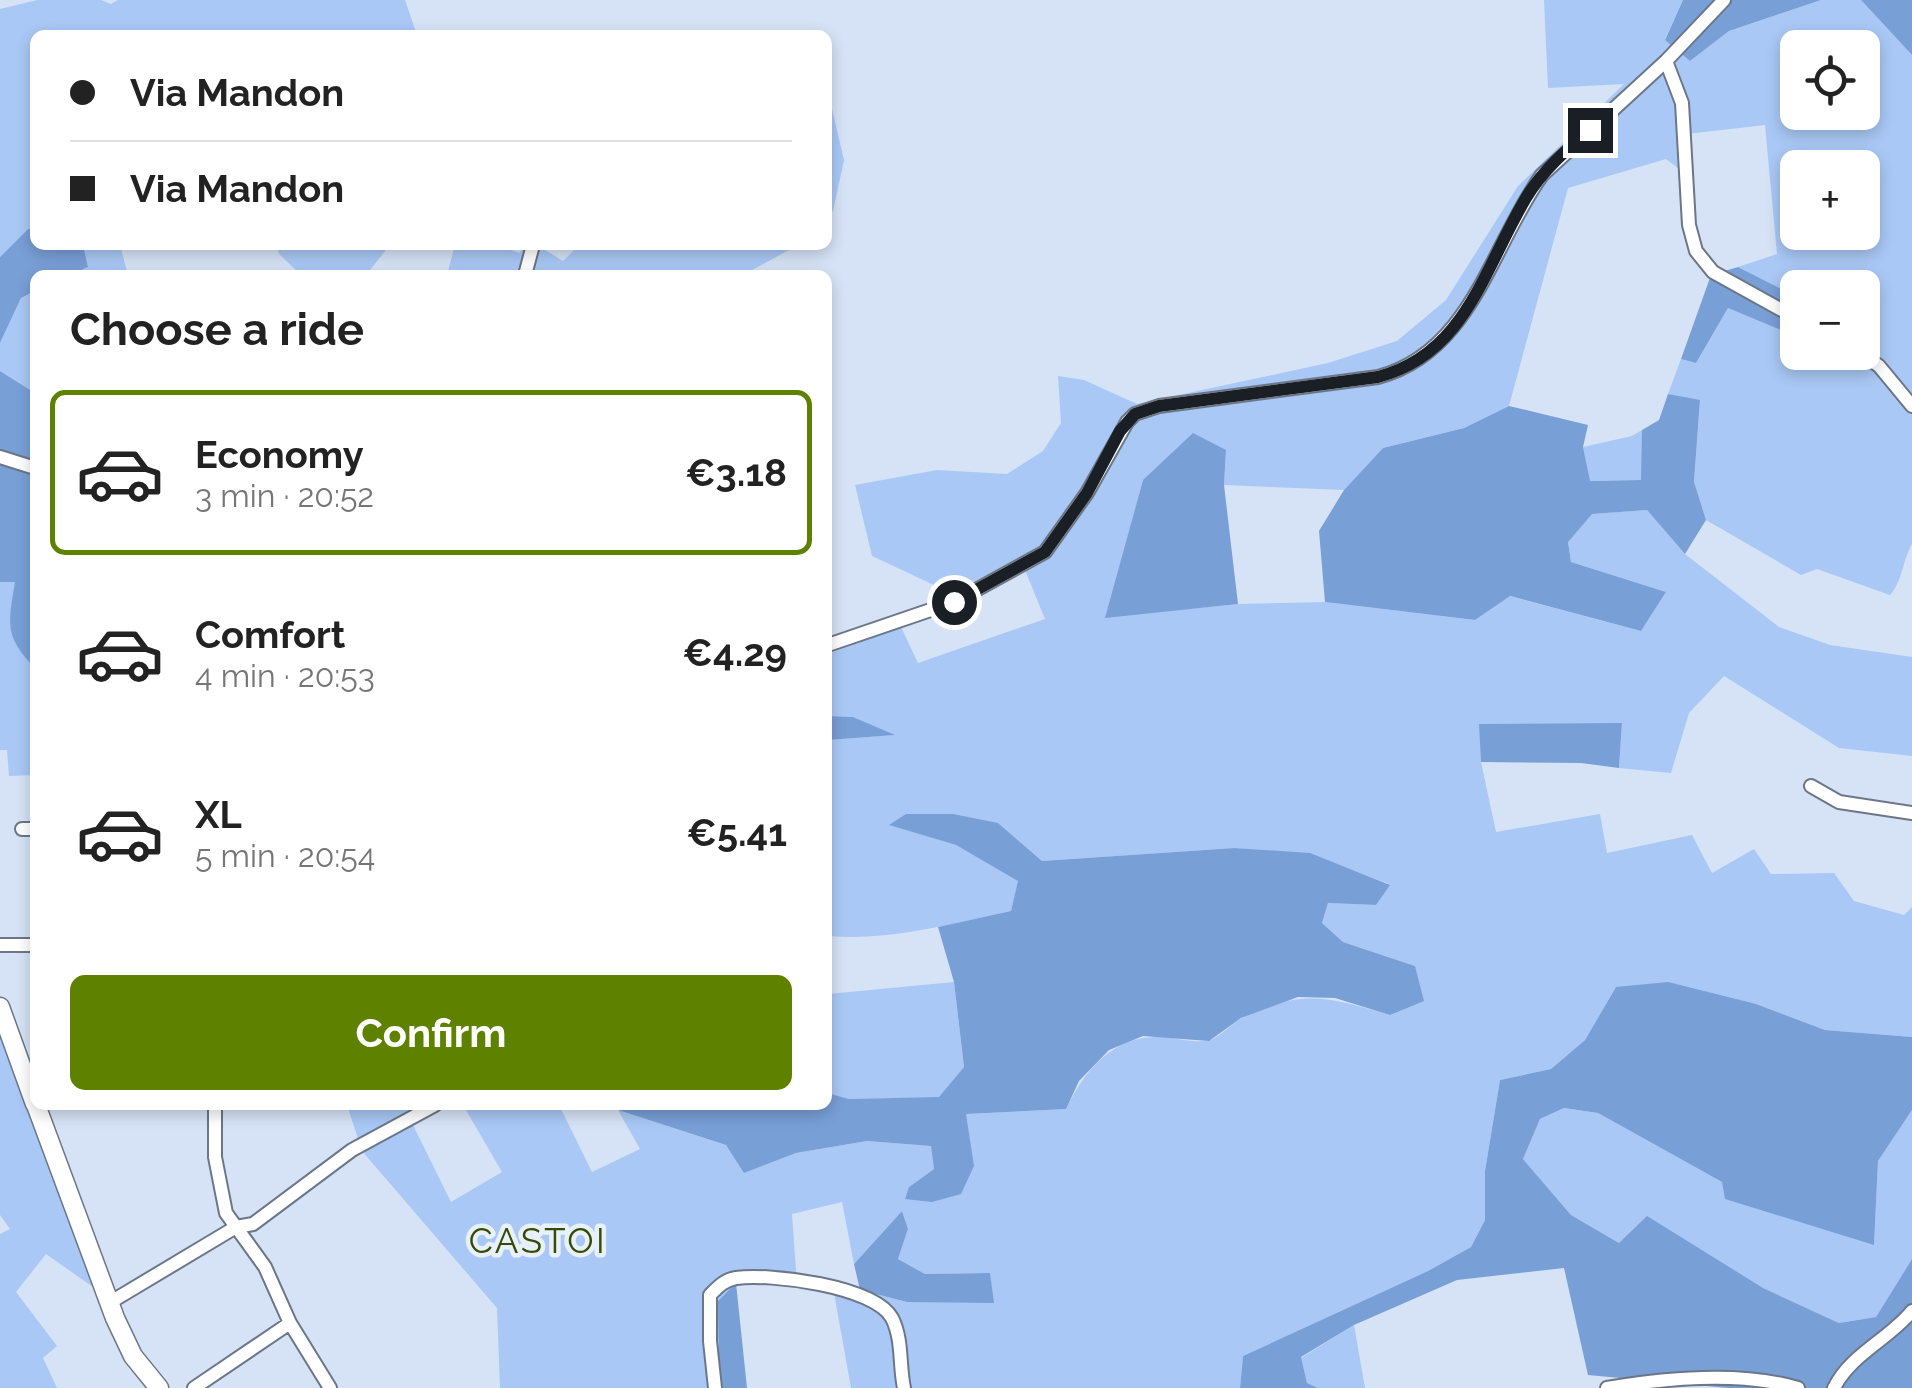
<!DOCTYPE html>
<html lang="en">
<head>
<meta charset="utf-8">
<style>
  :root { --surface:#fff; --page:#f6f6f6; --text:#222; --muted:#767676; --line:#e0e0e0; --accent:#5e8200 }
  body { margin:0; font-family:Raleway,sans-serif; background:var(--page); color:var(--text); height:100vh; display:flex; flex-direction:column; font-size:38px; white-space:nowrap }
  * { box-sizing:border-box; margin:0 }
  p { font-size:32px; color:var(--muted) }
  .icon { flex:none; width:55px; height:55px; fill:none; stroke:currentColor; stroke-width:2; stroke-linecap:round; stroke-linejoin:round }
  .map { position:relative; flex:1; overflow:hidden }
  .drawer { position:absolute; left:30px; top:270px; width:802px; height:840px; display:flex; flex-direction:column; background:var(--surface); border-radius:15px; box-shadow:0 5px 15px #0003 }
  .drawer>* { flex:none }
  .hud { position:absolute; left:30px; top:30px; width:802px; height:220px; border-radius:15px; box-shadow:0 5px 15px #0003; display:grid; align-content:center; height:220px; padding:0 40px; background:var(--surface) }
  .fabs { position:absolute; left:1780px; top:30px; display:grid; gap:20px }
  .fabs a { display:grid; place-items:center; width:100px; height:100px; border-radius:15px; background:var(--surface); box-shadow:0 5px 15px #0003; font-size:50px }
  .end { position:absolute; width:45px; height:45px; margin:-22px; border:12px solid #1a1f26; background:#fff; box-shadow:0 0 0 5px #fff }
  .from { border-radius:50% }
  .hud b { display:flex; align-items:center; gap:35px; height:95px; font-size:38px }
  .hud b+b { border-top:2px solid var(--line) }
  .hud i { width:25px; height:25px; background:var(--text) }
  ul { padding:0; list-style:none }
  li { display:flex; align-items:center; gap:30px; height:165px; margin:0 20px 15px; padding:0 20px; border:5px solid transparent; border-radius:15px }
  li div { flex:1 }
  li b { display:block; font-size:38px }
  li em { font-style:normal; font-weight:700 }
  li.active { border-color:var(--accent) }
  li>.icon { width:90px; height:90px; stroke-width:1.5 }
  h2 { padding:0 40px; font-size:45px; line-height:120px }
  .cta { display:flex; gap:20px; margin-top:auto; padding:20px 40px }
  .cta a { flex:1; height:115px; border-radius:15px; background:var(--accent); color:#fff; font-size:40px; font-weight:700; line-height:115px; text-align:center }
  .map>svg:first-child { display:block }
  .green { fill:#a9c8f5; fill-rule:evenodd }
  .forest { fill:#799fd7 }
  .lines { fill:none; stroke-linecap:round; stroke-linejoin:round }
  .street-casing { stroke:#6b7788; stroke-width:16 }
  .secondary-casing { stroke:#6b7788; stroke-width:21 }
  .street { stroke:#fff; stroke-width:12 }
  .secondary { stroke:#fff; stroke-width:18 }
  .route { stroke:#1a1f26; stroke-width:12 }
  .labels { text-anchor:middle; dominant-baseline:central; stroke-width:9; stroke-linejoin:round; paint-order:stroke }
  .quarter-label { font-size:35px; letter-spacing:2.5px; fill:#354b00; stroke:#e8f0fc }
</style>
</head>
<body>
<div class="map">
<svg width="1912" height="1388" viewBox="0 0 1912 1388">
  <rect width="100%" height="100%" fill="#d6e3f6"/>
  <path class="green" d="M37,0h64l10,4 7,-4h287l12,35h-382v192l-7,2 -28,28v-248z
    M1544,0h139l-18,39 25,22 39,-30 92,-31h40l51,55v489c-10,18 -9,36 -22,51l-73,-26 -16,6 -95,-55 -12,-37 6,-82 -32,-7 13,-35 15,4 32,-55 69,29 1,15h64v-64h-64l-1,9 -59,-30 39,-13 -12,-129 -87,10 1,34 -13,-10 -98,29 -59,218 -45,22 -81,20 -39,42 -120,-5 2,-35 -83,30 -37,137 132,-13 87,-2 150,18 34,-24 132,35 25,-39 -95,-30 -3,-21 23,-27 56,-4 38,44 94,73 51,18 82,12v99l-73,-8 -115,-72 -35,37 -18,60 -52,-5 3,-44h-142l1,38 15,70 104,-18 7,39 85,-18 20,38 42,-24 17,25 63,-1 20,28 50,14 8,-8v130l-87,-7 -69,-26 -140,-17 -31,53 -34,29 -51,11 -15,91v49l-14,27 -43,24 -185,85 -3,32h-389l-17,-95 26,-3 47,12h86l-3,-29 -65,1 -27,-15 10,-30 -6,-18 -48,53 -12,-62 -50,12 5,71 -61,-2 -18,28 1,77h-219l-3,-80 -135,-157 -15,-46h75l-15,8 44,89 51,-30 -39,-67h96l33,67 48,-23 -22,-39 108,35 19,27 51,-19 71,-12 65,5 2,23 -25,18 23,15 34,-88 100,-5c20,-41 49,-75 98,-72 12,1 34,7 46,3 11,-4 21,-16 32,-22 58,-30 88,-21 148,-3l25,-49 -72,-24 -21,-19 6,-20 48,2 13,-21 -79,-30 -76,-6 -192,13 -44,-38 -108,2 66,20 63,35 -8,31c-60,13 -122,30 -183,25v-196l64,-5 -39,-18 -25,-1v-62l73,-27 17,36 127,-44 -25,-61 -69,35 -79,-37 -17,-71 82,-15 70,4 36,-23 18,-28 -3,-47 26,4 53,24 191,-41 69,-22 49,-41 72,-114 106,-102 -76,4zM1798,48h64v64h-64zM1798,168h64v64h-64z
    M828,92l16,68 -11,51 -5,6z
    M83,245h37l8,30h-58l18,-8z
    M277,245h113l-24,30h-65l-22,-21z
    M455,245h40l25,8 4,-8h13l26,16 16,-16h219l-55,30h-296z
    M35,291v102l-35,-22v-28l21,-45z
    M1642,430v50l-53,1 -6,-34 49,-11z
    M0,582h16c-8,42 -12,54 19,86v107l-26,1 -2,-26h-7z
    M954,982l10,85 -25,31 -90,1 -21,-6v-99z
    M0,1023l103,271 -57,-40 -30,38 41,54 -14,12 14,30h-57v-154l10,-5 -10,-14z
    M1564,1108l34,5 124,69 152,62 4,-83 34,-51v149l-36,58 -37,6 -76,-35 -144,-45 -48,-28 -48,-56 17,-40z
    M1354,1325l11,63h-47l-11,-5 -6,-25z"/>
  <path class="forest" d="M1683,0h138l-92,31 -39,30 -25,-21z
    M1861,0h51v55z
    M35,227v18h48l5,22 -18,8h-35v16l-14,7 -21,45v-86l28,-28z
    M1738,267l59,30v40l-69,-29 -32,55 -15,-4 30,-84z
    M0,371l35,22v275c-31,-32 -27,-44 -20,-86h-15z
    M1668,394l32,6 -6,82 12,38 -21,34 -38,-44 -55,4 -24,28 3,20 95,30 -25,39 -131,-35 -35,24 -150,-18 -6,-71 25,-41 39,-42 81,-20 45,-22 79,19 -5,22 7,34 51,-1 1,-50 17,-10z
    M1193,433l33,17 -2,35 14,119 -133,14 38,-138z
    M828,716l25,1 42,18 -67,5z
    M1622,723l-3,45 -38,-5 -100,-1 -2,-38z
    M906,814h47l45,9 44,38 192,-13 76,5 80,32 -14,20 -48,-2 -6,20 21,19 72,24 9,35 -34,14 -55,-17 -37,-1 -57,21 -32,23 -66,-5 -34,14 -30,31 -13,28 -100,5 8,52 -13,28 -29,8 -27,-3 4,-12 25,-18 -3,-23 -64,-5 -71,12 -52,20 -18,-28 -108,-35 -3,-5h213v-12l21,6 90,-2 25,-30 -10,-85 -16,-55 73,-16 7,-30 -62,-36 -67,-20z
    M1668,982l88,22 69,26 87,7v73l-34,51 -4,84 -149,-46 -3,-17 -124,-69 -34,-5 -24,11 -17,40 48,56 48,28 28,-27 116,72 76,35 37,-6 36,-58v129h-184l-140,-13 -24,-107 -107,12 -103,45 -53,32 6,26 11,5h-78l3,-32 185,-85 43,-24 14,-27v-49l15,-91 51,-11 34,-29 31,-53z
    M902,1211l6,18 -10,30 27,15 65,-1 4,30 -87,-1 -47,-12 -6,-26z
    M736,1283l11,105h-28l-1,-77 -4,-6z"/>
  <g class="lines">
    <g class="street-casing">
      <path id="street" d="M1666,61l16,42 7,122 7,26 17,21 85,47
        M525,275l8,-30
        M1859,352l20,14 33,40
        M0,457l35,11
        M828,645l126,-43 91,-50 42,-59 40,-71 8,-8 24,-8 219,-29c94,-25 113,-131 164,-202l124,-114 58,-61
        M1811,786l28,16 73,11
        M22,829h13
        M0,945h35
        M215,1105v52l11,56 39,54 25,56 40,65
        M109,1303l127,-76 17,-3 99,-74 83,-45
        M194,1388l96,-65
        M715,1388l-5,-47v-46c8,-8 14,-15 26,-17 34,-5 138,8 156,40 11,22 7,47 12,70
        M1607,1388c59,-10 133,-17 191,0
        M1834,1388c17,-34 54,-48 78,-77"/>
    </g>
    <g class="secondary-casing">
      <path id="secondary" d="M0,1007l35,97
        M36,1105l79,213 18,38 26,32"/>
    </g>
    <use href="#street" class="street"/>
    <use href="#secondary" class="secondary"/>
  </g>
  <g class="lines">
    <path class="route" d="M954,602l91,-50 42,-59 33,-62 15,-17 24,-8 219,-29c88,-23 106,-109 148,-179 16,-27 40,-48 64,-68"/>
  </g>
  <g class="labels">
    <g class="quarter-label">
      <text x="538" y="1240">CASTOI</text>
    </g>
  </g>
</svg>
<div class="fabs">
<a><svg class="icon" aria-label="locate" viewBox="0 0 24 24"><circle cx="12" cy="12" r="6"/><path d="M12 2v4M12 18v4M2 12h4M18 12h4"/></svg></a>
<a>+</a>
<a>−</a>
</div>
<i class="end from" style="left:954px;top:602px"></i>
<i class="end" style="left:1590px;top:130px"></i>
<div class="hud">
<b><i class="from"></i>Via Mandon</b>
<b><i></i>Via Mandon</b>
</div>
<section class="drawer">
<h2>Choose a ride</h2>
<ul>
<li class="active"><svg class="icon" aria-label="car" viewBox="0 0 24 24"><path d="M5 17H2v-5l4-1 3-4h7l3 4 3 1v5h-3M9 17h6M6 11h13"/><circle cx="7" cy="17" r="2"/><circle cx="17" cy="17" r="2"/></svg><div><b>Economy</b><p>3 min · 20:52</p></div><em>€3.18</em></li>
<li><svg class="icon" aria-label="car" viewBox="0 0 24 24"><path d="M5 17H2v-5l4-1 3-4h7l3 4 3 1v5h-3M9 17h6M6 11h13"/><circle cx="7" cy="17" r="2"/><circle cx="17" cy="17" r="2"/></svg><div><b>Comfort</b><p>4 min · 20:53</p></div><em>€4.29</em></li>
<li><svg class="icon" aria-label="car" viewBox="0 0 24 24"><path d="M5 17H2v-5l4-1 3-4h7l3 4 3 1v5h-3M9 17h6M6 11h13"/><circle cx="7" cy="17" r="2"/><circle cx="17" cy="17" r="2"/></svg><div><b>XL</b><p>5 min · 20:54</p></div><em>€5.41</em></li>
</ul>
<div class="cta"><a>Confirm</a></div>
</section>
</div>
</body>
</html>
